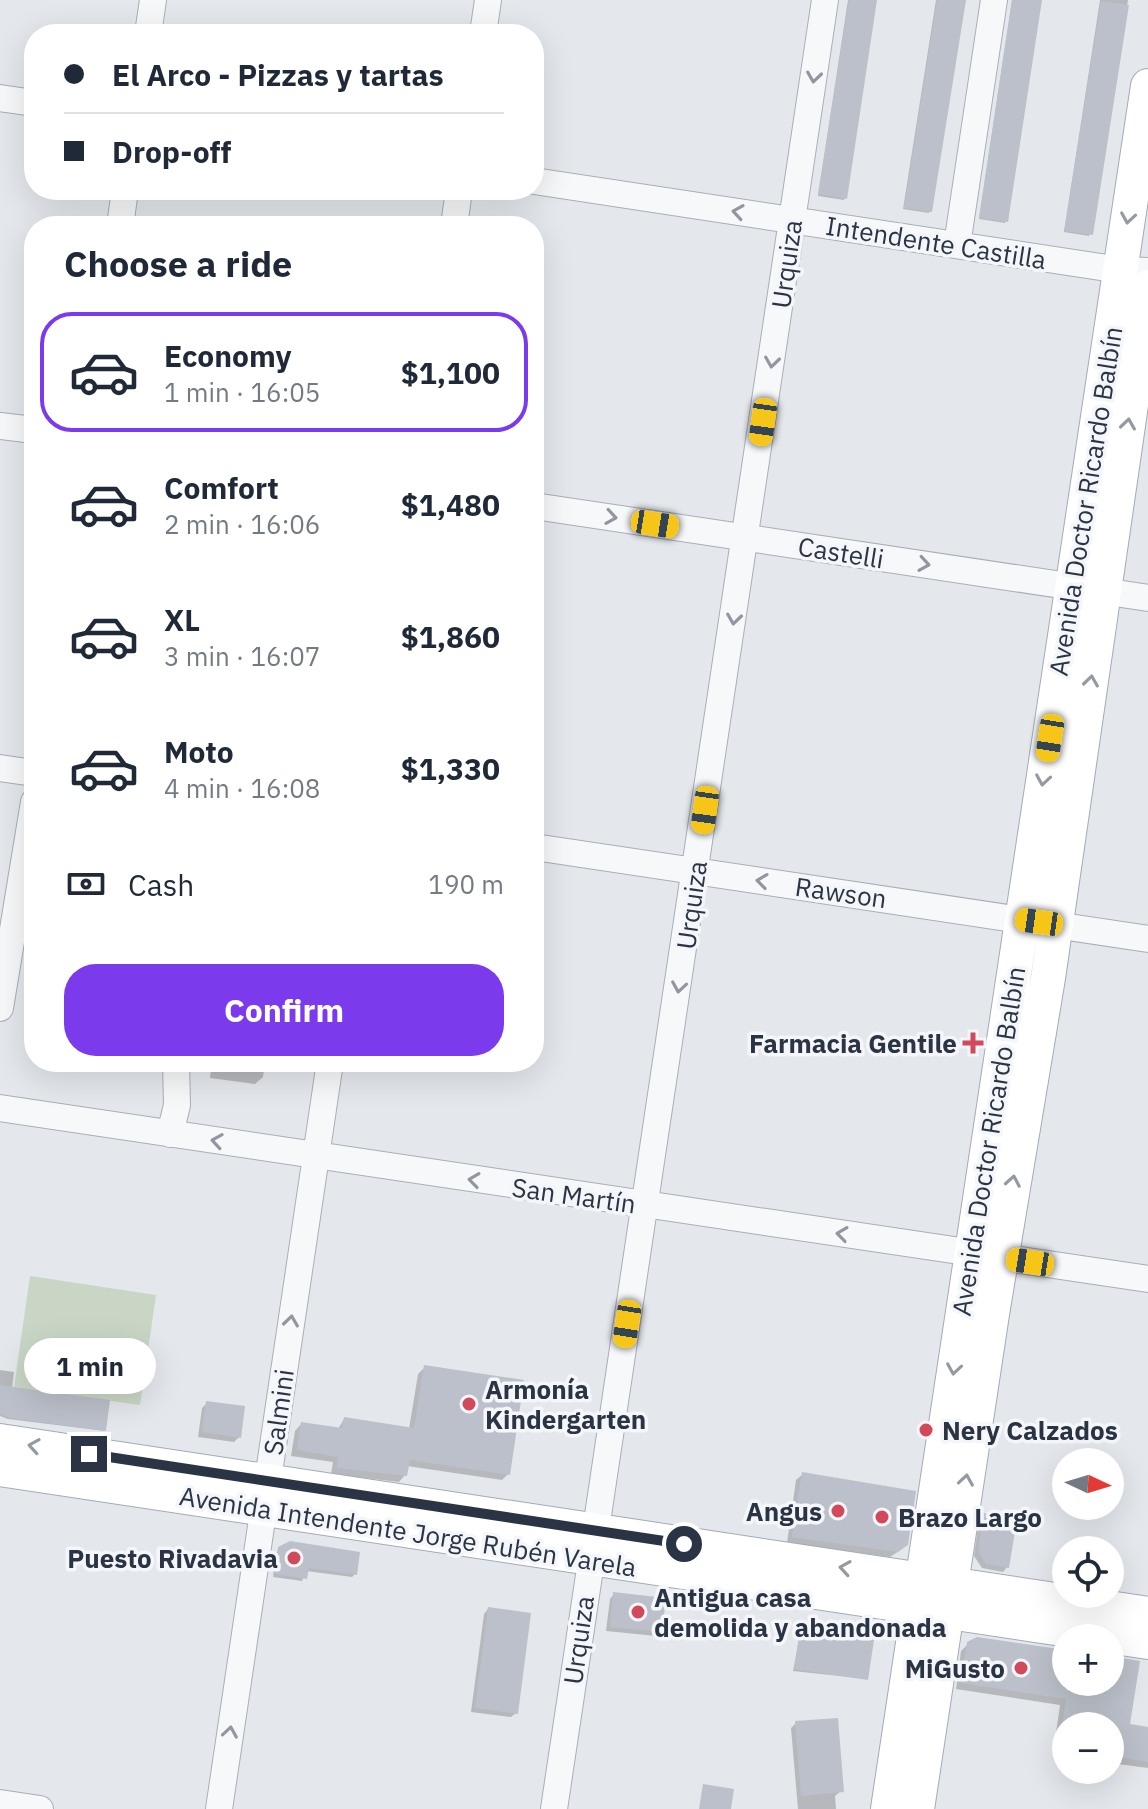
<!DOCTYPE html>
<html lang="en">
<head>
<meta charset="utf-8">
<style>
  :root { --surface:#fff; --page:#f6f6f7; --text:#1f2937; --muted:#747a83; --line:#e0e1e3; --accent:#7c3aed }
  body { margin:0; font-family:"IBM Plex Sans",sans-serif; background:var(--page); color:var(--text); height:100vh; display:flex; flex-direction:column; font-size:30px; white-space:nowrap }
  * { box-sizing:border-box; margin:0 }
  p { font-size:26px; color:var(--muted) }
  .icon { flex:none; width:44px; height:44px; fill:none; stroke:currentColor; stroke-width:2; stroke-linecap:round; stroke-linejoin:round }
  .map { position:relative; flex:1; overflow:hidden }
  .panel { position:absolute; left:24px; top:216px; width:520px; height:856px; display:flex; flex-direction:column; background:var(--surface); border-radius:32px; box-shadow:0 8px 32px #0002 }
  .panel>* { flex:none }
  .top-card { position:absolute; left:24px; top:24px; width:520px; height:176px; border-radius:32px; box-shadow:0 8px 32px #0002; display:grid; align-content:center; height:176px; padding:0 40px; background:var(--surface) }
  .needle { width:52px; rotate:94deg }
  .controls { position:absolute; left:1052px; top:1448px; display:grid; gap:16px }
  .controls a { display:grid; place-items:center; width:72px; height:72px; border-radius:50%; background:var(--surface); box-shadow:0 8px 32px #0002; font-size:40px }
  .end { position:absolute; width:36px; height:36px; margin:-18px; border:10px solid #2b3445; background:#fff; box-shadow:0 0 0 4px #fff }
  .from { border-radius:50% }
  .bubble { position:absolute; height:56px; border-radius:28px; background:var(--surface); box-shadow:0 8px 32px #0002; font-size:26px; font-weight:700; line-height:56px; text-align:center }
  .car { position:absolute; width:24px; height:48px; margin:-24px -12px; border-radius:10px; box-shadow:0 0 6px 2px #0007; background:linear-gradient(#f5c518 24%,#345 0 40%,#f5c518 0 76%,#345 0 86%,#f5c518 0) }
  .top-card b { display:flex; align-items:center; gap:28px; height:76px; font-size:30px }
  .top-card b+b { border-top:2px solid var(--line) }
  .top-card i { width:20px; height:20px; background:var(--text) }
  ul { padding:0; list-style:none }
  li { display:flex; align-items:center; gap:24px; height:120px; margin:0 16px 12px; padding:0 24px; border:4px solid transparent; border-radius:32px }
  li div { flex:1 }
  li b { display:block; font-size:30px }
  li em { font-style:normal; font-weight:700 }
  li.on { border-color:var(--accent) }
  li>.icon { width:72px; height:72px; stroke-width:1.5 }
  h2 { padding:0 40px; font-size:36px; line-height:96px }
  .pay { display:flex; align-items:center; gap:20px; height:88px; padding:0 40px; font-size:30px }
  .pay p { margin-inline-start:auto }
  .action { display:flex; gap:16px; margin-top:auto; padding:16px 40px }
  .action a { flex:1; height:92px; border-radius:32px; background:var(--accent); color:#fff; font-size:32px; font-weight:700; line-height:92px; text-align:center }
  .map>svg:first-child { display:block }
  .green { fill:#c9d6c5 }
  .shadow { fill:#0003 }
  .building { fill:#bbc0ca }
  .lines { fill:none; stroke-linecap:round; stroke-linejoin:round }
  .minor-casing { stroke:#a9aeb7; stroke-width:28 }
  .major-casing { stroke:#a3abb8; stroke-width:36 }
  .minor { stroke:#f7f8fa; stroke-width:26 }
  .major { stroke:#fff; stroke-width:34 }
  .oneway { stroke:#9196a0 }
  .oneway2 { stroke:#959aa2 }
  .route { stroke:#2b3445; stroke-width:10 }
  .poi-dot { fill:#d1495b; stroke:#f4f6f9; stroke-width:3 }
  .labels { text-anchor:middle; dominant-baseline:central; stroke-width:7; stroke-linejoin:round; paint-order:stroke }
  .street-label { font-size:26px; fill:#2b3445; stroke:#f4f6f9 }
  .poi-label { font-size:26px; font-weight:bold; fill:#2b3445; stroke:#f4f6f9; text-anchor:end }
</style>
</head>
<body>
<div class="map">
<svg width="1148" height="1809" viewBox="0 0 1148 1809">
  <rect width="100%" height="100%" fill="#e4e7ec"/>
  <path class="green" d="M30,1276l126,19 -16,110 -126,-18z"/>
  <path class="shadow" d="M848,0h28l-32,200 -26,-4z
    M936,0h28l-35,213 -26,-4z
    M1012,0h28l-35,223 -26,-4z
    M1100,0h28l-39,236 -25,-4z
    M212,1062h53l-2,15 -8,7 -45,-6z
    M425,1367l83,107 -6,6 -95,-14 -2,9 -6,7 -68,-8 2,-12 -42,-6 4,-25 6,-7 37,5 6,-10 65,10 9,-55z
    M0,1370l14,2 -2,17 93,42 -97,-12 -8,-3z
    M207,1403l32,34 -5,5 -36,-5 4,-29z
    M803,1474l96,77 -9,6 -103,-14 9,-63z
    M984,1516l23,51 -4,5 -21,-4 -8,-12 5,-36z
    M280,1549l75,25 -3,3 -46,-6 -4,10 -29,-4 3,-24z
    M614,1594l46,38 -4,4 -50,-5 4,-32z
    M488,1609l28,104 -5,4 -40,-5 13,-98z
    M801,1631l66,48 -74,-8z
    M968,1644l98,8v30h44v-23l18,67 20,3v39l-38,-5v-37h-44v30l-13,-2 7,-49 -104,-16 5,-38z
    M796,1723l45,68 -6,5 1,13h-38l-7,-81z"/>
  <path class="building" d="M849,0h28l-30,199 -29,-5z
    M937,0h29l-34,212 -28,-4z
    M1012,0h30l-34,222 -29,-4z
    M1101,1l28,4 -36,230 -29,-4z
    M424,1365l100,15 -14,95 -100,-15 -3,16 -70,-8 1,-11 -41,-7 4,-28 41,6 2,-11 70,11z
    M0,1385l110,15 -4,31 -96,-13 -10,-4z
    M206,1401l39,5 -4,32 -39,-6z
    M802,1472l114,19 -8,54 -10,7 -106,-15z
    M983,1513l34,6 -8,49 -23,-4 -8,-13z
    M290,1541l70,11 -3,23 -48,-7 -2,11 -32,-5 3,-27z
    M613,1592l53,6 -4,34 -52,-5z
    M488,1607l43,6 -13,101 -43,-6z
    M800,1629l74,11 -6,40 -74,-11z
    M977,1637l89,13v32h44v-26l30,5 -10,63 18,3v35l-38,-6v-30h-48l4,-27 -105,-16 6,-41z
    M838,1718l6,74 -43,4 -6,-75z
    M703,1784l31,5 -3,20h-32z"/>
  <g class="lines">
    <g class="minor-casing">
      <path id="minor" d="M148,34l5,-34
        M483,34l5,-34
        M0,98l34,5
        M534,181l586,89 28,1
        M120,226l5,-36
        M454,226l5,-36
        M957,245l37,-245
        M0,426l34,4
        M534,506l614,92
        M0,768l34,5
        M534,847l614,92
        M0,1008l34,-206
        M0,1108l1148,171
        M170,1134l7,-29 -1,-43
        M0,1803l40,6
        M219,1809l111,-747
        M554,1809l271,-1809"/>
    </g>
    <g class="major-casing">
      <path id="major" d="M0,1441l1148,173
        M0,1469l1148,173
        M888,1809l260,-1723
        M917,1809l75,-495 56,-336 100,-691"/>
    </g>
    <use href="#minor" class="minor"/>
    <use href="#major" class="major"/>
  </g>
  <defs><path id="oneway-chevron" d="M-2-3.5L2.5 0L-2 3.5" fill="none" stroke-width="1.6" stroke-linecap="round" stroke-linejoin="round" transform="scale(2)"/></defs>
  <g class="oneway">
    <use href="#oneway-chevron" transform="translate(814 77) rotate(98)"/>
    <use href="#oneway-chevron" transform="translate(738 212) rotate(-171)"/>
    <use href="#oneway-chevron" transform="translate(772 362) rotate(98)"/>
    <use href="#oneway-chevron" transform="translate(611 517) rotate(9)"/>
    <use href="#oneway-chevron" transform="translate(924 564) rotate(9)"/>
    <use href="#oneway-chevron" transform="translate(734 619) rotate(98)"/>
    <use href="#oneway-chevron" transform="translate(762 881) rotate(-172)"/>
    <use href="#oneway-chevron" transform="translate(679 987) rotate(99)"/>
    <use href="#oneway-chevron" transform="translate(217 1141) rotate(-171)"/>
    <use href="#oneway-chevron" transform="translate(474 1180) rotate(-172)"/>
    <use href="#oneway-chevron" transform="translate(842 1234) rotate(-172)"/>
    <use href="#oneway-chevron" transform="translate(291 1321) rotate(-82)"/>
    <use href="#oneway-chevron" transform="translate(230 1732) rotate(-81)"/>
  </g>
  <g class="oneway2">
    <use href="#oneway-chevron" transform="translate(1128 218) rotate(99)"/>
    <use href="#oneway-chevron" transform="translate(1128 424) rotate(-82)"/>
    <use href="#oneway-chevron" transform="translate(1091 681) rotate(-82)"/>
    <use href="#oneway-chevron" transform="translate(1043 780) rotate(99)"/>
    <use href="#oneway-chevron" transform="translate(1013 1181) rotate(-80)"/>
    <use href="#oneway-chevron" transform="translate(954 1369) rotate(99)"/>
    <use href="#oneway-chevron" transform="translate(34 1446) rotate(-171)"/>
    <use href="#oneway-chevron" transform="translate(966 1480) rotate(-81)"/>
    <use href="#oneway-chevron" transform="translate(845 1568) rotate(-171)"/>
  </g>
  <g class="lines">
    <path class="route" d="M89,1454l595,90"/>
  </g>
  <g class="poi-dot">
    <path d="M969 1031h8v8h8v8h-8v8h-8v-8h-8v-8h8z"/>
    <circle cx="469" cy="1404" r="8"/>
    <circle cx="926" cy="1430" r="8"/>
    <circle cx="838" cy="1511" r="8"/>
    <circle cx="882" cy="1517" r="8"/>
    <circle cx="294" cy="1558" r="8"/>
    <circle cx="638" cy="1612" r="8"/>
    <circle cx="1021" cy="1668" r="8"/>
  </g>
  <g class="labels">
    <g class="street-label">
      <text transform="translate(936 242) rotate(9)">Intendente Castilla</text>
      <text transform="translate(786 264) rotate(-82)">Urquiza</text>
      <text transform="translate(1085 501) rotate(-81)">Avenida Doctor Ricardo Balbín</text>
      <text transform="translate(841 552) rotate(9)">Castelli</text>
      <text transform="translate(841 892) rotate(8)">Rawson</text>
      <text transform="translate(691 905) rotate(-82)">Urquiza</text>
      <text transform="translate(988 1141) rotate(-81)">Avenida Doctor Ricardo Balbín</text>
      <text transform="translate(574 1195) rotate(8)">San Martín</text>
      <text transform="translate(278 1412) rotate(-82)">Salmini</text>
      <text transform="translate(408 1531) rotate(9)">Avenida Intendente Jorge Rubén Varela</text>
      <text transform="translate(578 1640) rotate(-82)">Urquiza</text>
    </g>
    <g class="poi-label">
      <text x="957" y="1043">Farmacia Gentile</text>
      <text x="485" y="1389" text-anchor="start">Armonía<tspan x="485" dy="30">Kindergarten</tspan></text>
      <text x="942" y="1430" text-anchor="start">Nery Calzados</text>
      <text x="822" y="1511">Angus</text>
      <text x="898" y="1517" text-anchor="start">Brazo Largo</text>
      <text x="278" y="1558">Puesto Rivadavia</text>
      <text x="654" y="1597" text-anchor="start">Antigua casa<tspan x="654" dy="30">demolida y abandonada</tspan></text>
      <text x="1005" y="1668">MiGusto</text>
    </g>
  </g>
</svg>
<div class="controls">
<a><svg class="needle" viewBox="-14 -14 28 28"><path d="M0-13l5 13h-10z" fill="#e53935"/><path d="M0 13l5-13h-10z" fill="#747a83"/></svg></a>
<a><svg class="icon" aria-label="locate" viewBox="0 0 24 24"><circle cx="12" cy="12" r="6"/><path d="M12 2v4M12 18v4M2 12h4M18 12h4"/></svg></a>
<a>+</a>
<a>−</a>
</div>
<i class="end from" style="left:684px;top:1544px"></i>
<i class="end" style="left:89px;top:1454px"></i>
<div class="bubble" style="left:24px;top:1338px;width:132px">1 min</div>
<i class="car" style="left:763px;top:422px;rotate:188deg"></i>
<i class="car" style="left:655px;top:524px;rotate:99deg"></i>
<i class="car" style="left:1050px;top:738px;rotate:189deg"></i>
<i class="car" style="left:705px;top:810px;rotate:188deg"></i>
<i class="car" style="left:1039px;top:922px;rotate:278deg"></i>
<i class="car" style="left:1030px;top:1262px;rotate:279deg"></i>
<i class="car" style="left:627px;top:1324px;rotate:189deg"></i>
<div class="top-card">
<b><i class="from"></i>El Arco - Pizzas y tartas</b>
<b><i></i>Drop-off</b>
</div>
<section class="panel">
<h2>Choose a ride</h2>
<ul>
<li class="on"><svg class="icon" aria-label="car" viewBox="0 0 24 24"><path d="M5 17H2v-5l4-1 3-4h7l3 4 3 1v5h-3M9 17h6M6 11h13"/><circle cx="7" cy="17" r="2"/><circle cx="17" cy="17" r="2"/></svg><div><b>Economy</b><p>1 min · 16:05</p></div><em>$1,100</em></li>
<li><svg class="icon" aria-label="car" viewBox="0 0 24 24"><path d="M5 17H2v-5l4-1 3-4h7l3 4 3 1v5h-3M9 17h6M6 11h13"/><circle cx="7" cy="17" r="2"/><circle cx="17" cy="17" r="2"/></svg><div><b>Comfort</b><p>2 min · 16:06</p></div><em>$1,480</em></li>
<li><svg class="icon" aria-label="car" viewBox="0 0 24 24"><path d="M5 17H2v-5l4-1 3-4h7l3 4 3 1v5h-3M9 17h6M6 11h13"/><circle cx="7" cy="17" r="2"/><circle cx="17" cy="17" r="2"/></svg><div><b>XL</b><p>3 min · 16:07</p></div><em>$1,860</em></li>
<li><svg class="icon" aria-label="car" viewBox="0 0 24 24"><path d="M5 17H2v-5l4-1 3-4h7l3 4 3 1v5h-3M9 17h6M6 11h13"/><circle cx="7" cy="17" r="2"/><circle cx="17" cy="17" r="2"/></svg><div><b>Moto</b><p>4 min · 16:08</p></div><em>$1,330</em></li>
</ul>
<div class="pay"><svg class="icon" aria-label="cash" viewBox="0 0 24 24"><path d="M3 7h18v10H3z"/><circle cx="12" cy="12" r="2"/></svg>Cash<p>190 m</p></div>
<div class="action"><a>Confirm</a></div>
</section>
</div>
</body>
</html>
